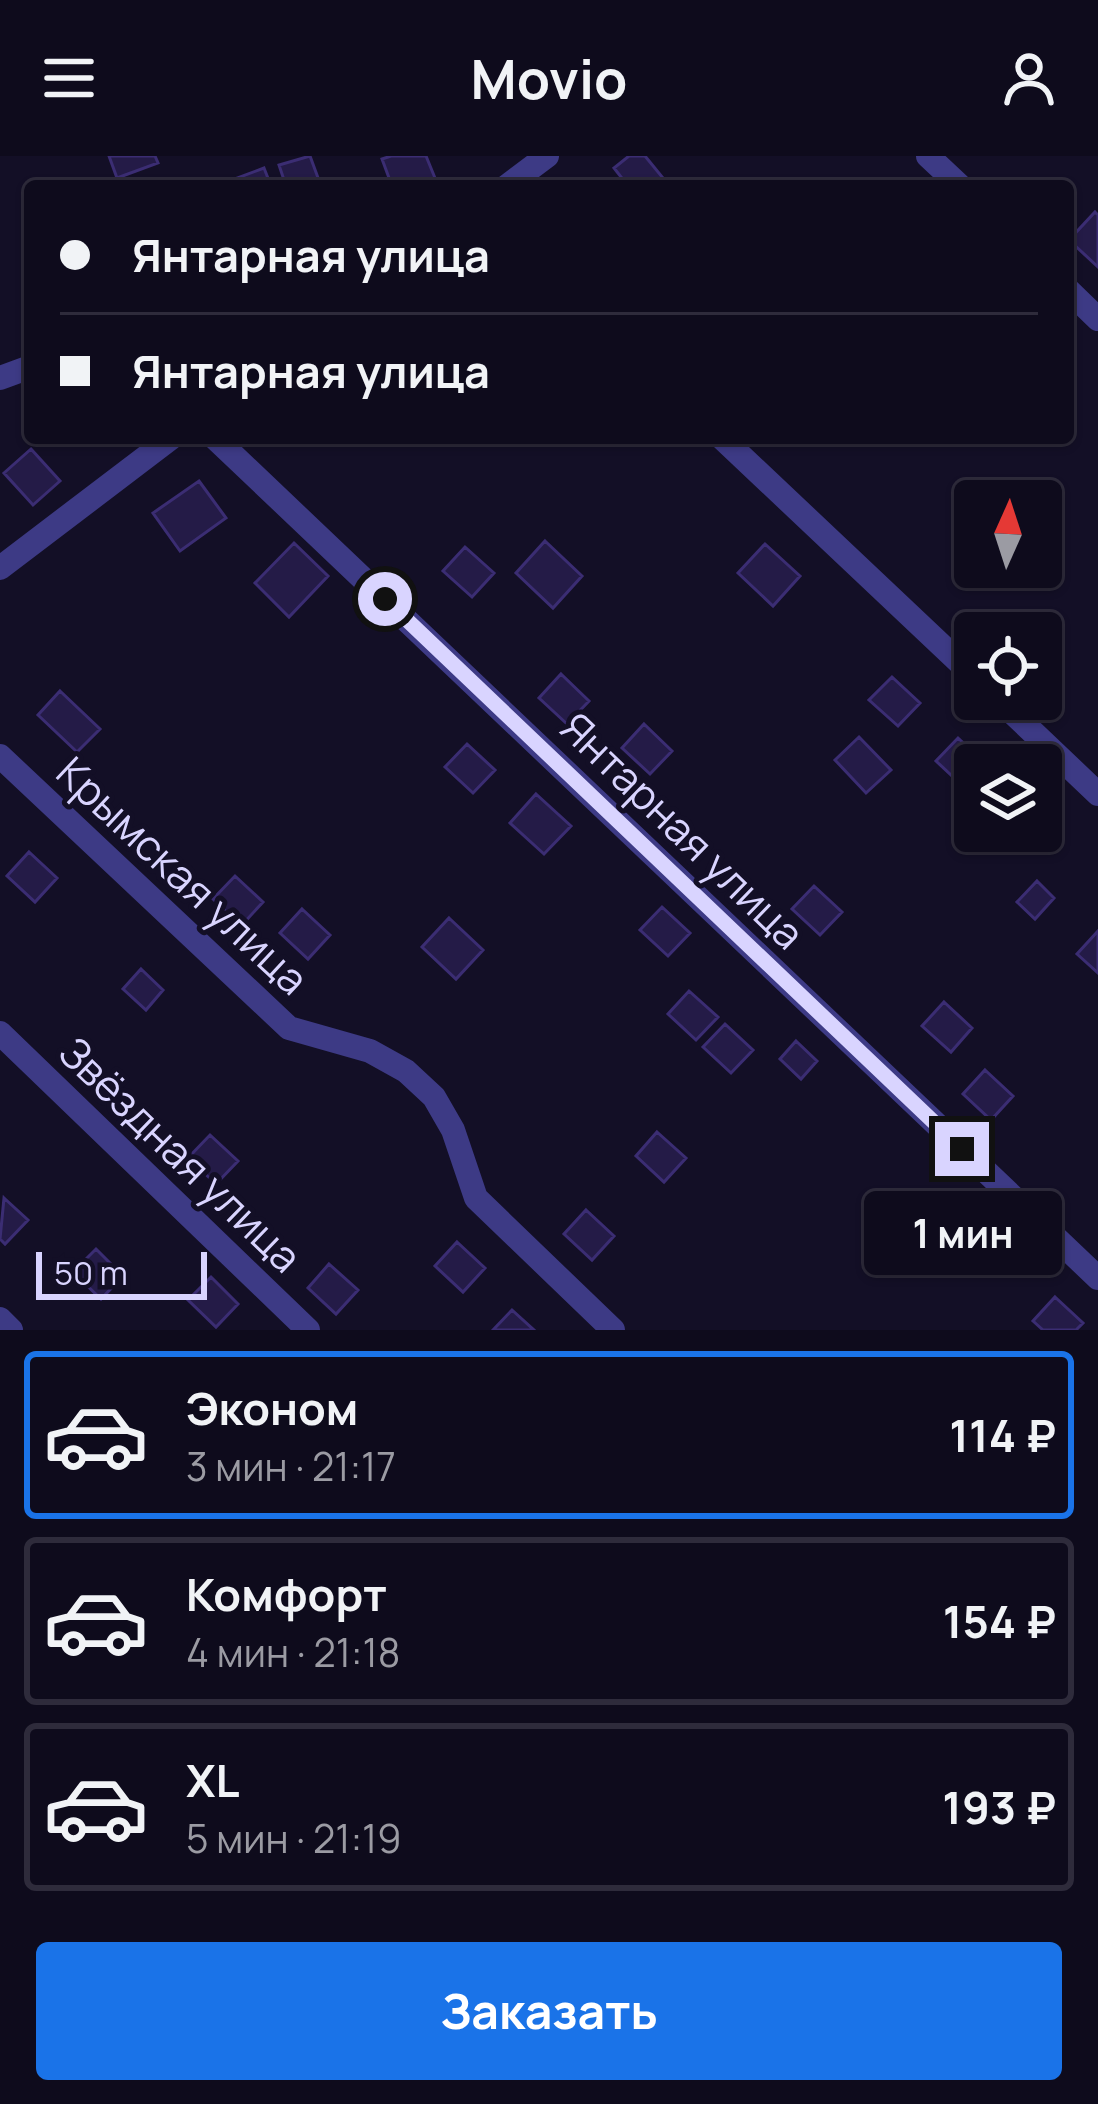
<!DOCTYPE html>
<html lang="ru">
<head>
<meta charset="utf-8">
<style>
  :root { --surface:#0e0b1c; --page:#1c1929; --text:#f1f3f6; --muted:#9b9ba3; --line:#2e2b3b; --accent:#1a73e8 }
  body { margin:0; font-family:Manrope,sans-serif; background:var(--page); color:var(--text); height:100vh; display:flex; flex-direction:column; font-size:45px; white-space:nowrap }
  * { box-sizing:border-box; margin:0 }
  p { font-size:39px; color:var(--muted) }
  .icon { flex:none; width:66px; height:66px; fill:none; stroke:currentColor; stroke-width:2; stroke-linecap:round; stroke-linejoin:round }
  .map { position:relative; height:1174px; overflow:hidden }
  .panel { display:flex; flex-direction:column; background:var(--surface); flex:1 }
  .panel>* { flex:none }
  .banner { position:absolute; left:24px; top:24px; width:1050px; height:264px; border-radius:12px; box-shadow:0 3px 9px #0004,0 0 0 3px var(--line); display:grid; align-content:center; height:264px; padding:0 36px; background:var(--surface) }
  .needle { width:78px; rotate:3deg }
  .fabs { position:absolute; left:954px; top:324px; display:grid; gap:24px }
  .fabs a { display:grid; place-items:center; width:108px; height:108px; border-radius:12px; background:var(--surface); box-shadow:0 3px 9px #0004,0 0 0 3px var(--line); font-size:60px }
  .scale { position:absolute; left:36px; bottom:30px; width:171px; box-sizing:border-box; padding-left:12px; border:6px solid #d9d4ff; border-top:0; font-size:33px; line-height:42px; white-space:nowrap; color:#d9d4ff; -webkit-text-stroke:9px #130f26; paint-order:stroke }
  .end { position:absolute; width:54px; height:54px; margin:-27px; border:15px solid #d9d4ff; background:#111; box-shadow:0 0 0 6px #111 }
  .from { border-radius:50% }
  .bubble { position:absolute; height:84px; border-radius:12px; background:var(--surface); box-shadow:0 3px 9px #0004,0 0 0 3px var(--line); font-size:39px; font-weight:700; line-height:84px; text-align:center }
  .banner b { display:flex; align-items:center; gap:42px; height:114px; font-size:45px }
  .banner b+b { border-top:3px solid var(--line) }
  .banner i { width:30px; height:30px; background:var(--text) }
  ul { padding:21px 0 0; list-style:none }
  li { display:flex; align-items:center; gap:36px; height:168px; margin:0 24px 18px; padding:0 12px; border:6px solid var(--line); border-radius:12px }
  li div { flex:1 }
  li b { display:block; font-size:45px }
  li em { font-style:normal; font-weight:700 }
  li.current { border-color:var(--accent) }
  li>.icon { width:108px; height:108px; stroke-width:1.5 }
  .cta { display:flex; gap:24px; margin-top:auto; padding:24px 36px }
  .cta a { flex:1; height:138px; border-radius:12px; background:var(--accent); color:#fff; font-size:48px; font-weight:700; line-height:138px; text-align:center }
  header { display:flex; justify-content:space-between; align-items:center; height:156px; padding:0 36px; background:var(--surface); font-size:54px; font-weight:700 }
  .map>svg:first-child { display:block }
  .building { fill:#241b47; stroke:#3b2d73; stroke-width:3 }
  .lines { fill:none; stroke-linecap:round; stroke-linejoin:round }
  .minor { stroke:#3d3a85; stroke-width:24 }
  .route { stroke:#d9d4ff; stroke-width:15 }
  .labels { text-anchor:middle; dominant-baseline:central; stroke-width:10; stroke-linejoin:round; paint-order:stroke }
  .street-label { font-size:42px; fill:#d9d4ff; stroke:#130f26 }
</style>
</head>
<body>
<header><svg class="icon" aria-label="menu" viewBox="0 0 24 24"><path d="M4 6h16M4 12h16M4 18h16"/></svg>Movio<svg class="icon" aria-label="person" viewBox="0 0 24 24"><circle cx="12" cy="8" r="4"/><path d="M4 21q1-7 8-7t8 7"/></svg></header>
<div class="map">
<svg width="1098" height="1174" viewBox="0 0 1098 1174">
  <rect width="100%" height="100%" fill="#130f26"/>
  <path class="building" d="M109,0h46l3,7 -41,15z
    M310,0l11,30h-35l-7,-21z
    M391,0h35l9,22 -43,8 -10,-27z
    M629,0h16l18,22 -9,8h-26l-14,-18z
    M264,12l7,18h-55z
    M1095,56l3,3v52l-29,-27z
    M31,293l29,32 -27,24 -29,-32z
    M199,325l27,37 -46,33 -27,-38z
    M545,385l37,35 -29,32 -37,-35z
    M294,387l34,33 -39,41 -34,-34z
    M765,388l35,32 -27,30 -35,-33z
    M465,391l29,26 -22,24 -29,-26z
    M561,518l28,27 -22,23 -28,-26z
    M892,521l28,26 -22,23 -29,-26z
    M60,535l40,38 -23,23 -39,-37z
    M644,568l28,27 -22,23 -28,-26z
    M859,581l32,33 -25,23 -31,-33z
    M958,582l28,26 -11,1v11l-10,12 -29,-27z
    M467,588l28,26 -22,23 -28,-26z
    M536,638l35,32 -27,28 -34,-31z
    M29,696l28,26 -22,24 -28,-26z
    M235,720l28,26 -22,24 -28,-27z
    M1037,725l17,17 -19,21 -18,-17z
    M814,730l28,26 -22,23 -28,-26z
    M662,751l28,26 -22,23 -28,-26z
    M302,753l28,26 -22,24 -28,-26z
    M449,762l34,32 -27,29 -34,-32z
    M1098,775v42l-21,-19z
    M141,813l22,21 -17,20 -23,-21z
    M689,835l29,26 -22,23 -28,-26z
    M944,846l28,26 -21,24 -29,-26z
    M725,868l28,26 -22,23 -28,-26z
    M796,885l21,20 -16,18 -21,-20z
    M985,914l28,26 -22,24 -28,-26z
    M657,976l29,26 -22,24 -28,-26z
    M210,979l28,26 -22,23 -28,-26z
    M4,1042l24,22 -23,24 -5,-5z
    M586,1054l28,26 -22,24 -28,-26z
    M980,1062l20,21 -23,22 -20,-21z
    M457,1086l28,26 -22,24 -28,-26z
    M96,1093l27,27 -22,23 -28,-27z
    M329,1108l29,26 -22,24 -28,-26z
    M211,1121l27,27 -22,23 -28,-27z
    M1055,1141l28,26 -7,7h-33l-10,-9z
    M512,1154l22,20h-41z"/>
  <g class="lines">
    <path class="minor" d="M928,0l32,30
      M507,30l40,-30
      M1068,134l30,29
      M0,222l30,-11
      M215,282l883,840
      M722,282l253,239
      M0,412l171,-130
      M998,543l100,95
      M0,600l289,272 81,23 36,20 28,26 19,33 23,68 137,132
      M0,877l308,297
      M0,1163l11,11"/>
  </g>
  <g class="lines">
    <path class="route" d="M385,443l577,550"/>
  </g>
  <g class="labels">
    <g class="street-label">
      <text transform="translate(683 674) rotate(44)">Янтарная улица</text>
      <text transform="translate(183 719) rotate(43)">Крымская улица</text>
      <text transform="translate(181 998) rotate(44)">Звёздная улица</text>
    </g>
  </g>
</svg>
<div class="fabs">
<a><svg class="needle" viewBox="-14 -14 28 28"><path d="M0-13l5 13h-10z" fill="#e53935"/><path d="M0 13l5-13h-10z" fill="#9b9ba3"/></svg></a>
<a><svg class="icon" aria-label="locate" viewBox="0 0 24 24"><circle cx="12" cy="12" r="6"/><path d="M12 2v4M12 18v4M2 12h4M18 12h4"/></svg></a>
<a><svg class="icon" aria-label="layers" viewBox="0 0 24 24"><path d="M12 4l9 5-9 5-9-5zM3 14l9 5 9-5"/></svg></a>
</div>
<div class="scale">50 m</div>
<i class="end from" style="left:385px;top:443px"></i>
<i class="end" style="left:962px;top:993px"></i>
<div class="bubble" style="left:864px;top:1035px;width:198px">1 мин</div>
<div class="banner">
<b><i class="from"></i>Янтарная улица</b>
<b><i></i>Янтарная улица</b>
</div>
</div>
<section class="panel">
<ul>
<li class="current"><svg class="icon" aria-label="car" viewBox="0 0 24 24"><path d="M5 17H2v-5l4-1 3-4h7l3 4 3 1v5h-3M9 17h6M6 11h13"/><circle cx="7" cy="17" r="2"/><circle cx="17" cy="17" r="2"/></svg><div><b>Эконом</b><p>3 мин · 21:17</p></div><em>114 ₽</em></li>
<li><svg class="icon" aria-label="car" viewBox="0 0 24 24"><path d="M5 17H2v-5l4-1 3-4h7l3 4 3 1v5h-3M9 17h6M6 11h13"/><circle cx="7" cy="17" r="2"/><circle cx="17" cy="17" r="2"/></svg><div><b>Комфорт</b><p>4 мин · 21:18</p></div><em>154 ₽</em></li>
<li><svg class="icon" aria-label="car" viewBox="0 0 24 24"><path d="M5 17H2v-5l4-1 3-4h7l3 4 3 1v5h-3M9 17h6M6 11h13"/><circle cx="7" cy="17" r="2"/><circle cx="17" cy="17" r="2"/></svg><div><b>XL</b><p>5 мин · 21:19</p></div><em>193 ₽</em></li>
</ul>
<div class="cta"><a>Заказать</a></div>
</section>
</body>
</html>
